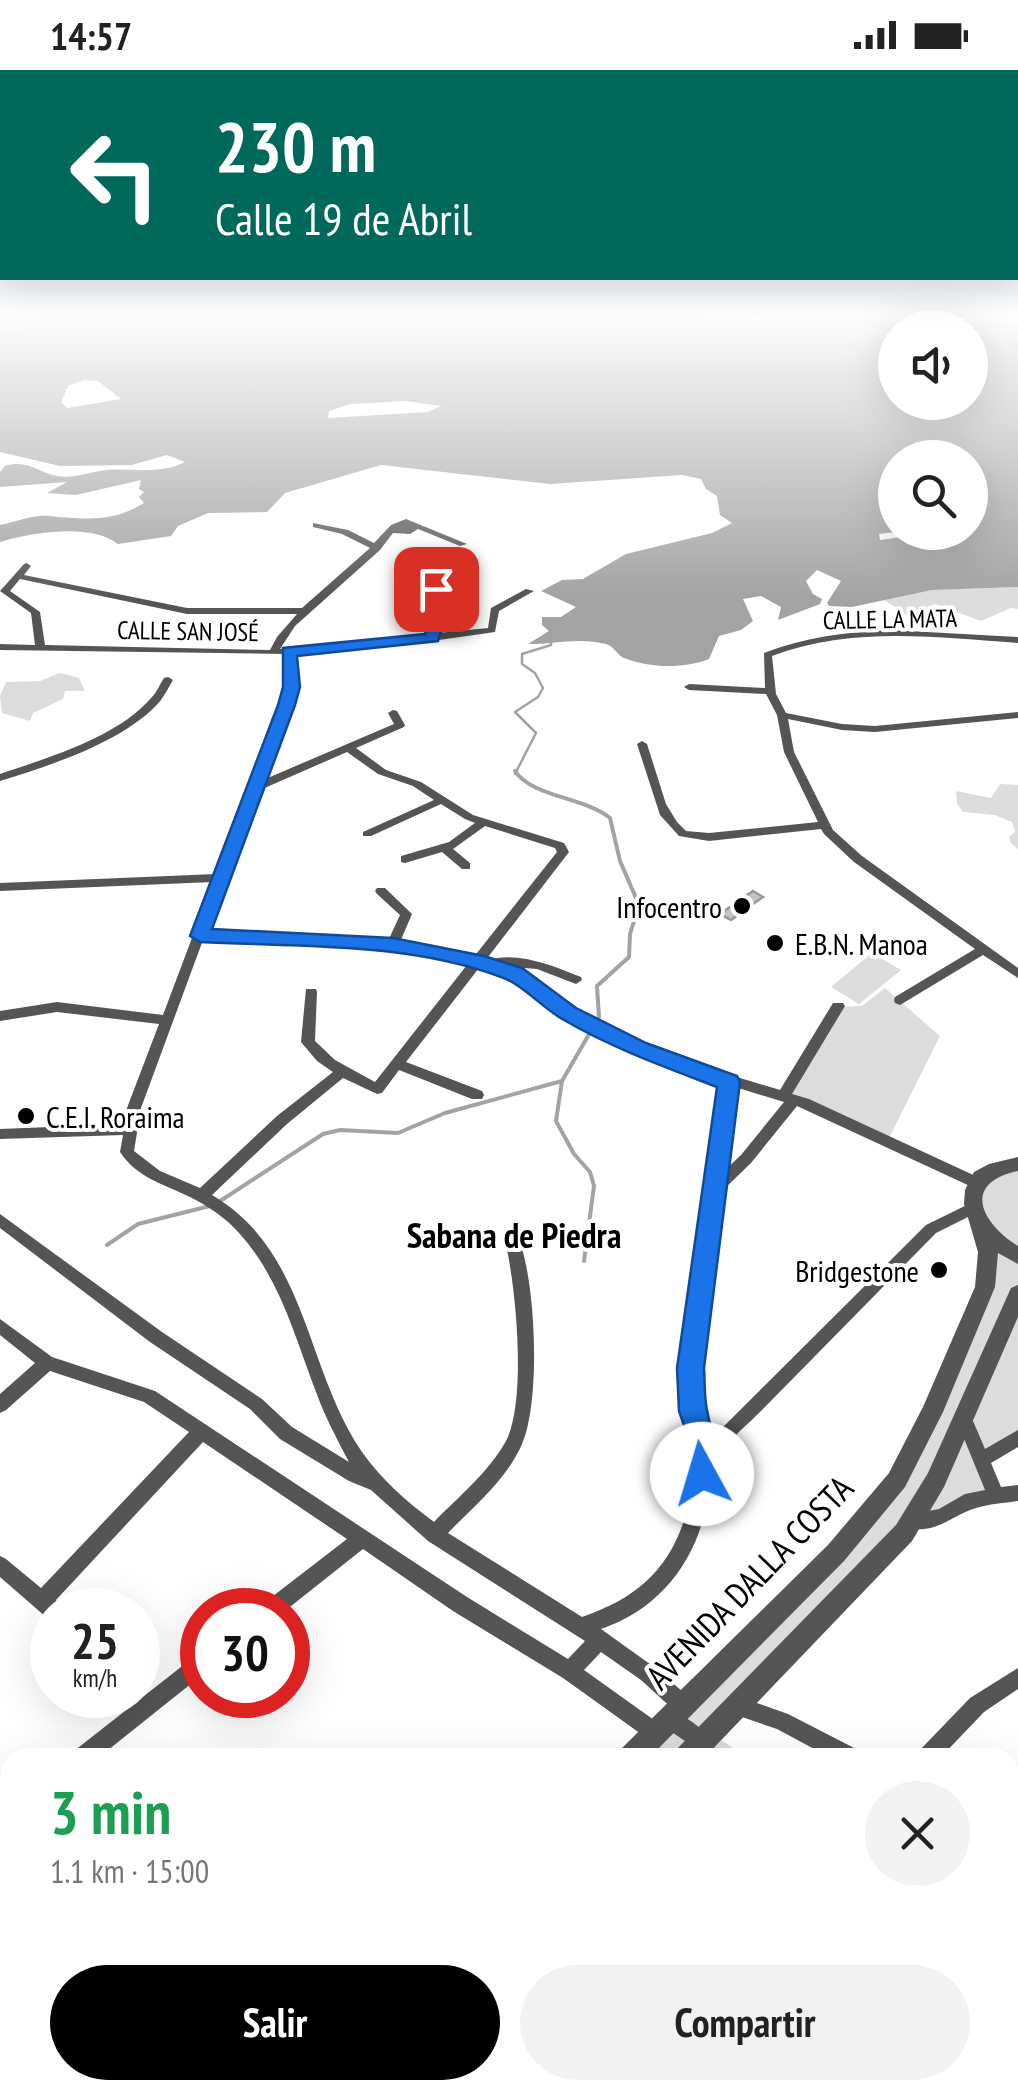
<!DOCTYPE html>
<html lang="es">
<head>
<meta charset="utf-8">
<style>
  body { margin:0; font-family:"PT Sans Narrow",sans-serif; background:#f2f2f2; color:#222; height:100vh; display:flex; flex-direction:column; font-size:38px; white-space:nowrap }
  * { box-sizing:border-box; margin:0 }
  p { font-size:32px; color:#767676 }
  .icon { flex:none; width:55px; height:55px; fill:none; stroke:currentColor; stroke-width:2; stroke-linecap:round; stroke-linejoin:round }
  .map { position:relative; flex:1; overflow:hidden }
  .details { position:absolute; left:0px; top:1678px; width:1020px; height:352px; display:flex; flex-direction:column; background:#fff; border-radius:30px 30px 0 0; box-shadow:0 10px 40px #0002 }
  .details>* { flex:none }
  .banner { position:absolute; left:0px; top:0px; width:1020px; height:210px; box-shadow:0 10px 40px #0002; background:#00695c; color:#fff; overflow:hidden }
  .tools { position:absolute; left:878px; top:240px; display:grid; gap:20px }
  .tools a { display:grid; place-items:center; width:110px; height:110px; border-radius:50%; background:#fff; box-shadow:0 10px 40px #0002; font-size:50px }
  .speed { position:absolute; left:30px; top:1518px; display:flex; gap:20px; font-size:50px; font-weight:700; text-align:center }
  .speed>* { display:grid; place-content:center; width:130px; height:130px; border-radius:50%; background:#fff; box-shadow:0 10px 40px #0002; line-height:1 }
  .speed small { font-size:25px; font-weight:400 }
  .speed .limit { border:15px solid #d22; background:#fff; color:#111 }
  .pin { position:absolute; display:grid; place-items:center; width:85px; height:85px; color:#fff; margin:-42px; border-radius:20px; box-shadow:0 5px 15px #0006 }
  .me { position:absolute; width:110px; margin:-55px; rotate:354deg; stroke-linejoin:round; filter:drop-shadow(0 0 8px #0008) }
  .turn { display:flex; align-items:center; gap:35px; height:210px; padding:0 50px; font-size:45px }
  .turn .icon { width:130px; height:130px; stroke-width:2.5 }
  .turn b { display:block; font-size:70px; line-height:85px }
  .round { display:grid; place-items:center; flex:none; width:105px; height:105px; border-radius:52px; background:#f2f2f2 }
  .head { display:flex; align-items:center; justify-content:space-between; height:170px; padding:0 50px }
  h1 { font-size:60px; font-weight:800; line-height:75px; color:#1e9e55 }
  .primary-button { display:flex; gap:20px; margin-top:auto; padding:20px 50px }
  .primary-button a { flex:1; height:115px; border-radius:60px; background:#000; color:#fff; font-size:40px; font-weight:800; line-height:115px; text-align:center }
  .primary-button a+a { background:#f2f2f2; color:#222 }
  .status { display:flex; justify-content:space-between; align-items:center; height:70px; padding:0 50px; background:#fff; direction:ltr }
  .status svg { height:28px; fill:currentColor }
  .map>svg:first-child { display:block }
</style>
</head>
<body>
<div class="status"><b>14:57</b><svg viewBox="0 0 49 12"><path d="M0 12V9h3v3zM5 12V6h3v6zM10 12V3h3v9zM15 12V0h3v12zM26 1h20v11H26zM47 4h2v5h-2z"/></svg></div>
<div class="map">
<svg width="1018" height="2029" viewBox="0 0 1018 2029">
  <rect width="100%" height="100%" fill="#fff"/>
  <g fill="#dcdcdc">
    <polygon points="1018,517 1018,539 1011,538 981,551 935,534 910,547 884,530 932,520"/>
    <polygon points="60,603 79,608 85,621 65,621 63,629 33,643 30,651 2,643 0,626 6,612 40,611"/>
    <polygon points="1000,714 1018,715 1018,779 1011,773 1009,767 1015,762 1012,752 995,745 963,742 957,734 956,721 991,728"/>
    <polygon points="872,883 901,900 859,934 831,917"/>
    <polygon points="885,918 940,966 888,1070 785,1026 839,937 862,936"/>
    <polygon points="1018,1094 1018,1368 983,1389 996,1426 922,1452 711,1663 746,1687 630,1688 864,1452 985,1216 974,1121"/>
  </g>
  <path fill="#a3a3a3" fill-rule="evenodd" d="M0 243H685L752 250 859 247 897 251 1018 252V517L932 520 852 537 829 536 827 533 841 511 817 500 806 511 813 524 822 529 820 534 778 550 781 537 761 526 743 529 753 551 741 560 719 566 709 589C684 599 649 598 624 588 617 585 615 577 606 574 579 567 555 574 528 574L549 561 542 555V547H561L576 537 541 521 562 510 583 509 626 484 712 463 732 453 720 445 717 426 706 419 701 409 682 405 550 414 381 395 285 423 267 442 208 443 178 456 171 466 118 474C91 453 32 462 0 472V455C15 452 34 444 49 446 85 449 112 453 144 433L139 427 144 422 139 419 141 410 76 425 47 423 67 412 0 417V402L5 396C28 389 36 402 57 406 73 409 90 402 106 400 132 398 160 405 185 392L167 385 132 395 60 396 0 382ZM895 258H970V332H895ZM84 310 98 311 121 329 67 338 61 332 68 316ZM405 331 441 336 428 342 328 348 329 341 351 334ZM895 388H970V462L931 463 880 470 879 464 895 462Z"/>
  <g fill="none" stroke-linecap="round" stroke-linejoin="round">
    <polyline stroke="#a3a3a3" stroke-width="2.5" points="515,704 536,663 515,642 538,627 543,618 535,603 522,594 522,584 551,575 551,568"/>
    <g stroke="#a3a3a3" stroke-width="4">
      <path d="M515 701C532 727 584 727 610 748L620 791 639 835 630 864 629 887 597 916 599 947 562 1011 556 1051 574 1084 590 1102 594 1116 584 1191"/>
      <polyline points="107,1175 138,1154 214,1135 323,1064 340,1060 398,1063 445,1043 562,1011"/>
    </g>
  </g>
  <polygon fill="#c4c4c4" stroke="#999" stroke-width="2.5" points="753,821 763,827 731,850 720,844"/>
  <g fill="none" stroke-linecap="round" stroke-linejoin="round">
    <g fill="#555" fill-rule="evenodd">
      <path d="M406 449 467 474 460 476 418 459 410 464 393 463 380 480 295 556 280 579 429 564C436 538 438 526 419 506L423 503C446 518 445 539 438 563L488 558 491 538 526 519 534 521 499 541 495 562 432 571 428 569 294 583 296 617 263 710 394 654 388 643 393 640 397 641 405 655 404 657 356 678 386 700 421 712 473 745 564 773 569 782 485 891C514 880 552 895 581 907L582 910 576 914 537 899 511 897 574 941 664 985 780 1020 833 933H843L845 936 792 1024 809 1029 982 1109 984 1113 982 1117H972L797 1036 751 1093 721 1122 698 1298 701 1327 711 1369 926 1155 973 1132 978 1134 980 1138 978 1142 936 1163C877 1223 818 1283 759 1343 749 1353 716 1382 712 1393 707 1406 708 1430 704 1446 690 1500 654 1541 601 1559L654 1597 690 1628 693 1635 690 1642 683 1645 676 1642 641 1610 601 1582 584 1600 661 1655 659 1649 662 1642 669 1639C683 1645 705 1658 711 1672L708 1679 701 1682 663 1656 665 1662 662 1669 655 1672 648 1669 563 1608 453 1541 363 1479 286 1540H262L264 1533 347 1469 203 1372 56 1530 62 1540H52V1549L46 1547 0 1507V1486L6 1489 41 1518 189 1362 144 1332 50 1301 6 1340 0 1343V1324L35 1293 0 1265V1249L52 1287 155 1321 467 1527 568 1589 585 1571 428 1471 371 1420 349 1411 280 1369 250 1339 150 1272 0 1158V1144L162 1262 262 1329 292 1357 349 1392C337 1369 325 1347 316 1322 295 1267 280 1208 239 1163 226 1148 208 1136 190 1127 164 1114 137 1108 120 1082L123 1065 0 1069V1059L124 1054 127 1038 159 954 57 942 0 951V941L57 932 163 945 213 812 0 821V813L216 804 281 635 286 617 284 584 0 580V574L35 575 31 543 0 521 24 494 27 493 31 496 24 505 187 538H302L370 478 342 464 313 457V453L348 460 374 473 391 455ZM20 509 187 544H297L277 567 270 580 45 575 40 542 10 521ZM347 682 378 704 413 716 434 730 363 762V766H371L441 734 465 749 475 753 449 772 401 786V792L405 793 442 782 462 799H470V793L453 779 485 756 555 778 557 782 473 888 400 872 412 844 385 818H377L375 821 377 824 400 845 388 871 206 862 260 720ZM203 870 398 880 467 895 375 1012 335 990 315 971 317 922 316 919H306L301 972 317 991 333 1002 277 1046 200 1118 160 1101 134 1081 141 1038ZM479 898 500 902 564 947 654 991 722 1013 707 1117 705 1122 706 1125 682 1298C682 1324 692 1348 695 1374 696 1392 693 1411 690 1428 676 1493 643 1526 582 1547L448 1463C474 1436 507 1409 522 1374 541 1331 536 1210 518 1167L513 1165 508 1167 505 1171C516 1215 527 1331 506 1371 489 1402 458 1427 434 1452 407 1432 381 1409 362 1382 305 1299 308 1181 212 1125L287 1054 343 1008 377 1024 382 1023 399 1000 472 1029H482L484 1025 482 1021 406 992ZM735 1017 784 1032 741 1085 724 1101Z"/>
      <path d="M890 560 1018 567V573C936 567 850 556 772 586L776 624 786 643 842 654 875 656 1018 642V648L875 662 842 660 788 649 794 682 833 760 862 786 1018 898V908L983 885 900 935 895 933 894 930 895 927 975 879 854 792 824 764 821 759 709 771 679 766 660 745 637 674 642 671 647 674 666 734 677 752 686 761 709 763 818 752 784 682 777 645 766 624 689 620 684 617 689 614 765 618 764 583C805 567 846 562 890 560Z"/>
      <path d="M168 607 173 610C169 617 165 624 161 630 127 671 49 696 0 711V704C49 687 117 668 152 627 157 622 160 614 164 608Z"/>
      <path d="M964 1341 970 1344 985 1379 1018 1360V1377L991 1393 1001 1417 1018 1415V1431C1004 1433 989 1434 976 1438 951 1445 936 1466 906 1457L903 1451 906 1445 939 1439 965 1424 985 1420 956 1349 958 1344Z"/>
      <polygon points="202,1583 202,1605 98,1688 71,1688 74,1681 195,1586"/>
      <polygon points="1018,1598 1018,1619 984,1642 940,1688 916,1688 919,1681 970,1628"/>
      <polygon points="737,1626 788,1644 860,1681 863,1688 831,1688 777,1659 730,1643 727,1636 730,1629"/>
      <polygon points="10,1733 10,1755 0,1760 0,1738"/>
      <polygon points="1010,1769 1018,1772 1018,1796 1010,1792"/>
      <polygon points="707,2020 731,2020 728,2029 704,2029"/>
      <polygon points="962,2020 993,2020 998,2029 967,2029"/>
    </g>
    <g fill="#555" fill-rule="evenodd">
      <path d="M1018 1087V1101C961 1113 981 1153 1018 1176V1194L998 1183 995 1217 943 1342 905 1417 844 1491 649 1688H617L621 1679 828 1475 889 1403 923 1337 975 1217 978 1182 964 1134 965 1120 974 1102 989 1094Z"/>
      <polygon points="1018,1215 1018,1247 944,1417 912,1471 704,1688 673,1688 677,1679 896,1455 928,1403 1011,1218"/>
      <polygon points="276,2020 311,2020 307,2029 272,2029"/>
      <polygon points="343,2020 378,2020 374,2029 339,2029"/>
    </g>
  </g>
  <linearGradient id="sky" x2="0" y2="1"><stop stop-color="#8cadcc"/><stop offset="0.46" stop-color="#fff"/><stop offset="1" stop-color="#fff" stop-opacity="0"/></linearGradient>
  <rect width="1018" height="528" fill="url(#sky)"/>
  <path fill="#1a73e8" stroke="#114b97" stroke-width="2.5" d="M436 514 444 519 448 541 438 571 297 586 300 617 295 635 212 859 393 868 484 886 522 898 576 938 646 973 737 1006 740 1012 704 1298C705 1311 704 1326 707 1340 711 1365 724 1387 713 1413L702 1417 692 1413 688 1404 689 1370 679 1341 677 1298 717 1017C665 997 612 978 564 950 542 938 524 915 501 907 407 872 299 877 200 872L190 866 278 635 283 617V578L425 564 433 541 429 519Z"/>
  <g fill="#000" stroke="#fff" stroke-width="4">
    <circle cx="742" cy="836" r="10"/>
    <circle cx="775" cy="873" r="10"/>
    <circle cx="26" cy="1046" r="10"/>
    <circle cx="939" cy="1200" r="10"/>
  </g>
  <g text-anchor="middle" dominant-baseline="central" stroke-width="8" stroke-linejoin="round" paint-order="stroke">
    <g font-size="25" fill="#000" stroke="#fff">
      <text transform="translate(890 549) rotate(-1)">CALLE LA MATA</text>
      <text transform="translate(188 561) rotate(1)">CALLE SAN JOSÉ</text>
    </g>
    <g font-size="30" fill="#000" stroke="#fff" text-anchor="end">
      <text x="722" y="836">Infocentro</text>
      <text x="795" y="873" text-anchor="start">E.B.N. Manoa</text>
      <text x="46" y="1046" text-anchor="start">C.E.I. Roraima</text>
      <text x="919" y="1200">Bridgestone</text>
    </g>
    <g font-size="35" font-weight="bold" fill="#000" stroke="#fff">
      <text x="514" y="1165">Sabana de Piedra</text>
    </g>
    <g font-size="35" fill="#000" stroke="#fff">
      <text transform="translate(749 1512) rotate(-46)">AVENIDA DALLA COSTA</text>
    </g>
  </g>
</svg>
<div class="tools">
<a><svg class="icon" aria-label="sound" viewBox="0 0 24 24"><path d="M4 9h4l5-4v14l-5-4H4zM17 9q2 3 0 6"/></svg></a>
<a><svg class="icon" aria-label="search" viewBox="0 0 24 24"><circle cx="10" cy="10" r="6"/><path d="M15 15l6 6"/></svg></a>
</div>
<div class="speed"><div>25<small>km/h</small></div><div class="limit">30</div></div>
<div class="pin" style="left:436px;top:519px;background:#d93025"><svg class="icon" aria-label="arrive" viewBox="0 0 24 24"><path d="M6 21V4h12l-3 4 3 4H6"/></svg></div>
<svg class="me" style="left:702px;top:1404px" viewBox="-20 -20 40 40"><circle r="19" fill="#fff"/><path d="M0-13L10 11 0 6-10 11z" fill="#1a73e8"/></svg>
<div class="banner">
<div class="turn"><svg class="icon" aria-label="left" viewBox="0 0 24 24"><path d="M17 20v-9H6M10 6l-5 5 5 5"/></svg><div><b>230 m</b>Calle 19 de Abril</div></div>
</div>
<section class="details">
<div class="head"><div><h1>3 min</h1><p>1.1 km · 15:00</p></div><a class="round"><svg class="icon" aria-label="close" viewBox="0 0 24 24"><path d="M6 6l12 12M18 6L6 18"/></svg></a></div>
<div class="primary-button"><a>Salir</a><a>Compartir</a></div>
</section>
</div>
</body>
</html>
